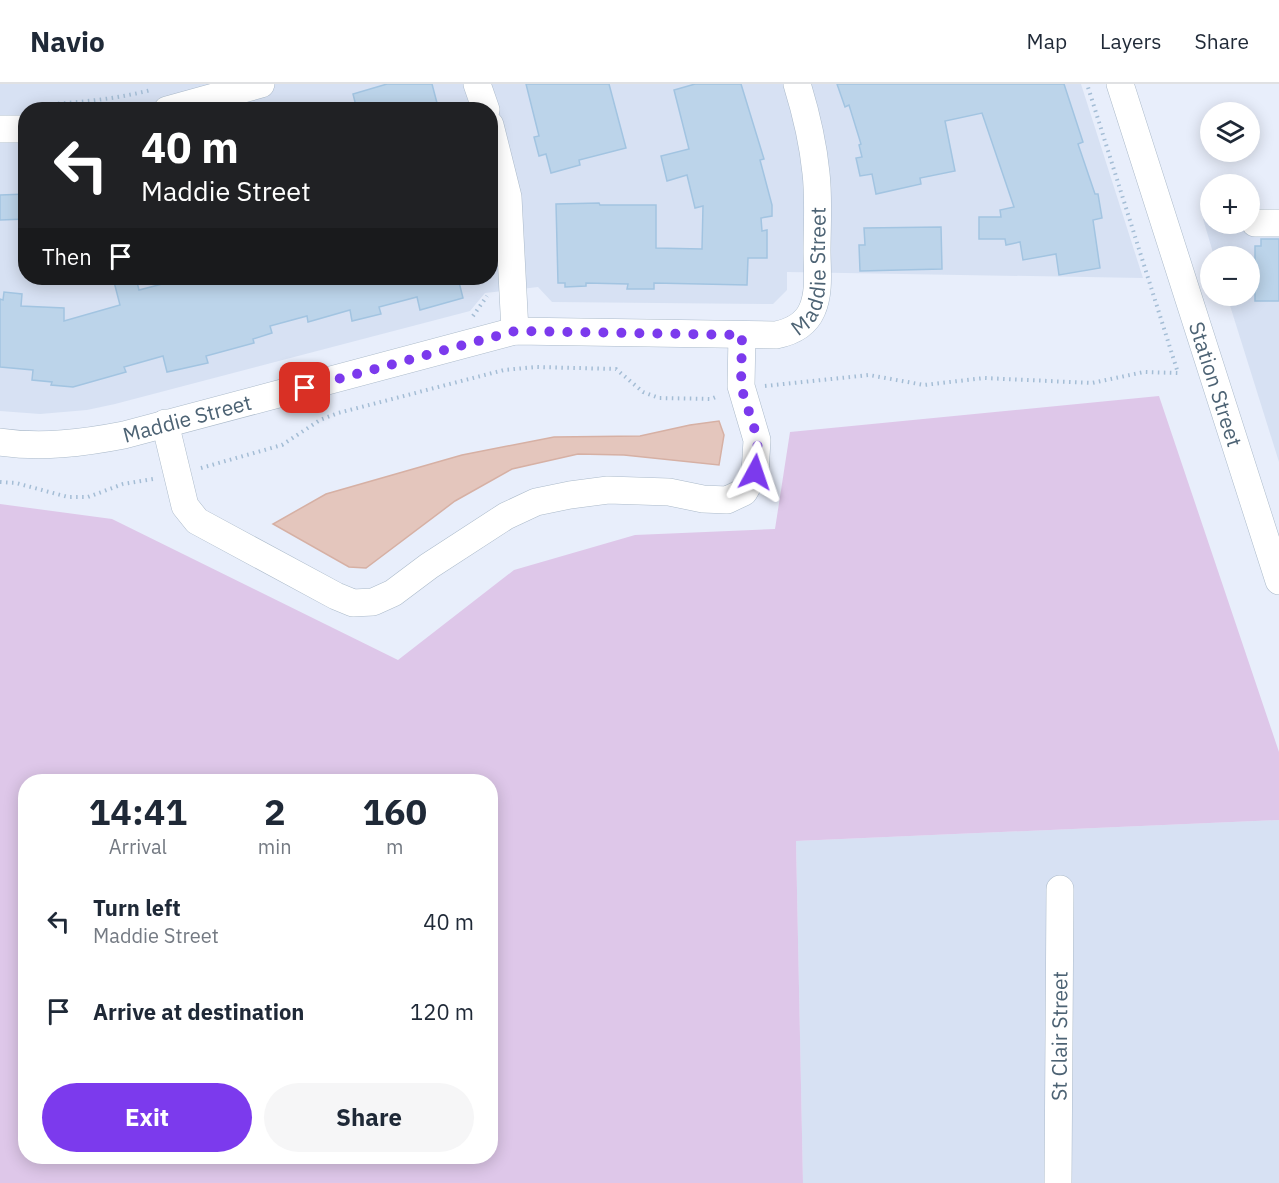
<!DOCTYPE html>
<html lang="en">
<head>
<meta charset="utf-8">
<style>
  body { margin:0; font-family:"IBM Plex Sans",sans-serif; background:#f6f6f7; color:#1f2937; height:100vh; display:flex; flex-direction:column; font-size:22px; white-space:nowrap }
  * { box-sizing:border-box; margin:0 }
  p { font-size:20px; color:#747a83 }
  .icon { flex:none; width:33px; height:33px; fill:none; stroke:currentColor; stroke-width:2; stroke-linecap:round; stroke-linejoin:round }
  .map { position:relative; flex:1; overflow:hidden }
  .details { position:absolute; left:18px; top:690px; width:480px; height:390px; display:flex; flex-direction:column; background:#fff; border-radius:24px; box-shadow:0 3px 15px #0003 }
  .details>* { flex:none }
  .top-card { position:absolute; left:18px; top:18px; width:480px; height:183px; border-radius:24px; box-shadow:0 3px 15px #0003; background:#202124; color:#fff; overflow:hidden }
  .buttons { position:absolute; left:1200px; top:18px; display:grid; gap:12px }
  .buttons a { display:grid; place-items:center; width:60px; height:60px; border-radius:50%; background:#fff; box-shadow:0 3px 15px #0003; font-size:30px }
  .pin { position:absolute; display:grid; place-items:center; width:51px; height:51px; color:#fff; margin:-26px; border-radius:12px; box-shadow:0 3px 9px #0006 }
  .me { position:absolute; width:66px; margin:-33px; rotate:5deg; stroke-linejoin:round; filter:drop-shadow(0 0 4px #0008) }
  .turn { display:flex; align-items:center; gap:21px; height:126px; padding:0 24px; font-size:27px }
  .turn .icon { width:78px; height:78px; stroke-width:2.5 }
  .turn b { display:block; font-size:42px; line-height:51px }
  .then { display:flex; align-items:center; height:57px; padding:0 24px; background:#0003; gap:12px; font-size:22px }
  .eta { display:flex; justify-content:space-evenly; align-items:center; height:102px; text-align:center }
  .eta b { font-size:36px; font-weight:700; line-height:42px }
  .action { display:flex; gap:12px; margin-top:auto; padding:12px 24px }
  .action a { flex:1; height:69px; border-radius:36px; background:#7c3aed; color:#fff; font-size:24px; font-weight:700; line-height:69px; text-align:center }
  .action a+a { background:#f6f6f7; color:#1f2937 }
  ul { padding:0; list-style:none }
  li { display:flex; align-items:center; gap:18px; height:90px; padding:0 24px }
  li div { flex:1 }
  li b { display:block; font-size:22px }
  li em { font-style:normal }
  header { display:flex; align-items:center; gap:36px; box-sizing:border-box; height:84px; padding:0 30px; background:#fff; border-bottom:2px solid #e0e1e3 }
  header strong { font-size:28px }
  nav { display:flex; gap:33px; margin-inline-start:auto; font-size:21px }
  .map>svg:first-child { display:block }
</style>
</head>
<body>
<header>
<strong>Navio</strong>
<nav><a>Map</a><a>Layers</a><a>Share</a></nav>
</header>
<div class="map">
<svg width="1279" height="1099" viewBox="0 0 1279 1099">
  <rect width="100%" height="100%" fill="#e8eefb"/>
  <g fill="#d7e1f3" fill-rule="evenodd">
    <path d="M0 0H1081L1143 194 787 188V206L773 220 552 218 538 203 485 209 470 227 115 320 87 326 40 330 0 327ZM26 26H490V194H26Z"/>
    <polygon points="1279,134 1279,378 1227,212 1250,212 1250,172 1214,172 1203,135 1210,135 1210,140 1250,140"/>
    <polygon points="1279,736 1279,1099 803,1099 796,757"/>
  </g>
  <path fill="#dec7e9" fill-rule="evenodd" d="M1159 312 1279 668V736L796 757 803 1099H0V420L112 435 398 576 514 486 635 451 775 445 790 348ZM26 698H490V1072H26Z"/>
  <polygon fill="#e4c6bd" stroke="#d6b0a4" stroke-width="1.5" points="719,337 724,351 719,381 624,371 578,370 512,385 455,417 366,484 349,483 273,440 326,410 462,371 554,353 640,352 690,341"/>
  <g fill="#bcd4ea" stroke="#a2c4e1" stroke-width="1.5">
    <polygon points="387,0 432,0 437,19 433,20 435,26 357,26 353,10"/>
    <polygon points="526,0 609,0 626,64 579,76 580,81 551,89 546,70 539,72 534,53 539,52"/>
    <polygon points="695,0 741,0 764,75 760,76 772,121 772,132 761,134 762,147 767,146 767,174 748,174 747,201 654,199 654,205 627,205 628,200 586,199 586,202 565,203 565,199 558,199 556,120 599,119 600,121 656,121 656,164 702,165 703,122 695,124 687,91 667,97 661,72 689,65 674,6"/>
    <polygon points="837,0 1064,0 1083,58 1078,60 1095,110 1098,110 1102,134 1093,136 1100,184 1059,191 1056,170 1023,176 1020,158 1006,161 1005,155 979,155 979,133 1001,133 1000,126 1014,123 982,29 945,37 955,87 920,94 921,100 876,110 872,90 860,92 856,74 862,73 859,61 861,60 849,21 845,23"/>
    <polygon points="26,110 26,135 0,136 0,111"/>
    <polygon points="941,143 942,185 860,187 859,161 865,161 864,144"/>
    <polygon points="1261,155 1279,155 1279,217 1255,217 1255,162 1261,162"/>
    <polygon points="113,194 136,194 139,206 185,194 458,194 463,214 420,226 417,213 379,223 381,230 352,237 350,226 308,238 307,232 270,242 272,249 253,255 254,259 206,272 208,279 167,288 163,272 124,283 126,288 73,303 51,301 52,298 32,296 33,286 0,283 0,215 3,216 4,208 22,210 21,222 64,224 64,237 120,221"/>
  </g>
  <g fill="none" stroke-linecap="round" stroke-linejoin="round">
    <g stroke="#abbaca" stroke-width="28">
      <g id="minor">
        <polyline points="477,0 486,26"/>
        <path id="s1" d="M1120 0 1279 497"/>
        <polyline points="167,26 261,0"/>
        <polyline points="490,41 508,113 515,247"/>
        <polyline points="0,45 26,45"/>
        <polyline points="1255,139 1279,139"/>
        <polyline points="165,339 185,422 197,437 336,512 353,519 373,518 393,509 429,482 506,432 536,418 570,411 608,406 669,408 703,415 727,416 744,408 755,389 757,356 741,302 742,251"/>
        <path id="s2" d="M0 358C42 364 83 359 124 351L515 247 776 251C791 248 805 242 812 226 820 208 817 186 817 167 817 142 819 115 816 89 813 59 806 29 797 0"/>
        <path id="s3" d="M1058 1099 1060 805"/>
      </g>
    </g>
    <g stroke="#a4bdd5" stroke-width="4" stroke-dasharray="1.5 4.5" stroke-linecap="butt">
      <path d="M34 21C73 19 112 16 151 6"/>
      <polyline points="473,232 487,212"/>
      <polyline points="765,302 869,291 924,301 984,294 1092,299 1144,288 1178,289 1087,0"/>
      <polyline points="201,384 282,361 320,336 338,329 504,286 536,283 616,285 643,308 659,314 711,315 718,312"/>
      <polyline points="0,398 16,399 68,413 88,413 123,400 153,395"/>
    </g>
    <use href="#minor" stroke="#fff" stroke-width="27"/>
  </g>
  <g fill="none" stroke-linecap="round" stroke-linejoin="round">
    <polyline stroke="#7c3aed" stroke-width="10" stroke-dasharray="0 18" points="305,304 515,247 742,251 741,303 758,356 755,388"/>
  </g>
  <g text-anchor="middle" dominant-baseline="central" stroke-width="4.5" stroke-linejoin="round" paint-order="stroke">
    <g font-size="21" fill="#4d6374" stroke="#eef3fe">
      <text stroke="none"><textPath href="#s2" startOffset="874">Maddie Street</textPath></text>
      <text stroke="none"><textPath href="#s1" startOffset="315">Station Street</textPath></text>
      <text stroke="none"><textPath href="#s2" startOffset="190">Maddie Street</textPath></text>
      <text stroke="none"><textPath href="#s3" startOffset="147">St Clair Street</textPath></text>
    </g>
  </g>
</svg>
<div class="buttons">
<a><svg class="icon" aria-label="layers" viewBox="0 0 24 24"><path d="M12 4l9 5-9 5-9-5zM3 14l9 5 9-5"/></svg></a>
<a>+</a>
<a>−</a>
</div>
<div class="pin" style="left:305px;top:304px;background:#d93025"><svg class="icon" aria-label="arrive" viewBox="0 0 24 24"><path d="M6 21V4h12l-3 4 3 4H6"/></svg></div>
<svg class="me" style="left:755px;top:388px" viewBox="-20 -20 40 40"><path d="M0-17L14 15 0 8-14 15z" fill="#7c3aed" stroke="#fff" stroke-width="4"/></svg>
<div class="top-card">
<div class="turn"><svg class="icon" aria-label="left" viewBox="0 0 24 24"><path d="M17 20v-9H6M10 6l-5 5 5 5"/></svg><div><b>40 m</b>Maddie Street</div></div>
<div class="then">Then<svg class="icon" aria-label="arrive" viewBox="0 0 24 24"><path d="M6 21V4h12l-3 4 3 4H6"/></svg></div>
</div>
<section class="details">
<div class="eta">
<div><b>14:41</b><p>Arrival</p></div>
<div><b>2</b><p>min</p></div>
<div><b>160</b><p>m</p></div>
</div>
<ul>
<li><svg class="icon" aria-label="left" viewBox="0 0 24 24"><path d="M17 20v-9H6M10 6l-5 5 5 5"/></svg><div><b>Turn left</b><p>Maddie Street</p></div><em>40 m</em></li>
<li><svg class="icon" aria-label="arrive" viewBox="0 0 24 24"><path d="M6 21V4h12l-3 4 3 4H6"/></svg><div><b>Arrive at destination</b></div><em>120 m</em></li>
</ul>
<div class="action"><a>Exit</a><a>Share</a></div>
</section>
</div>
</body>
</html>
